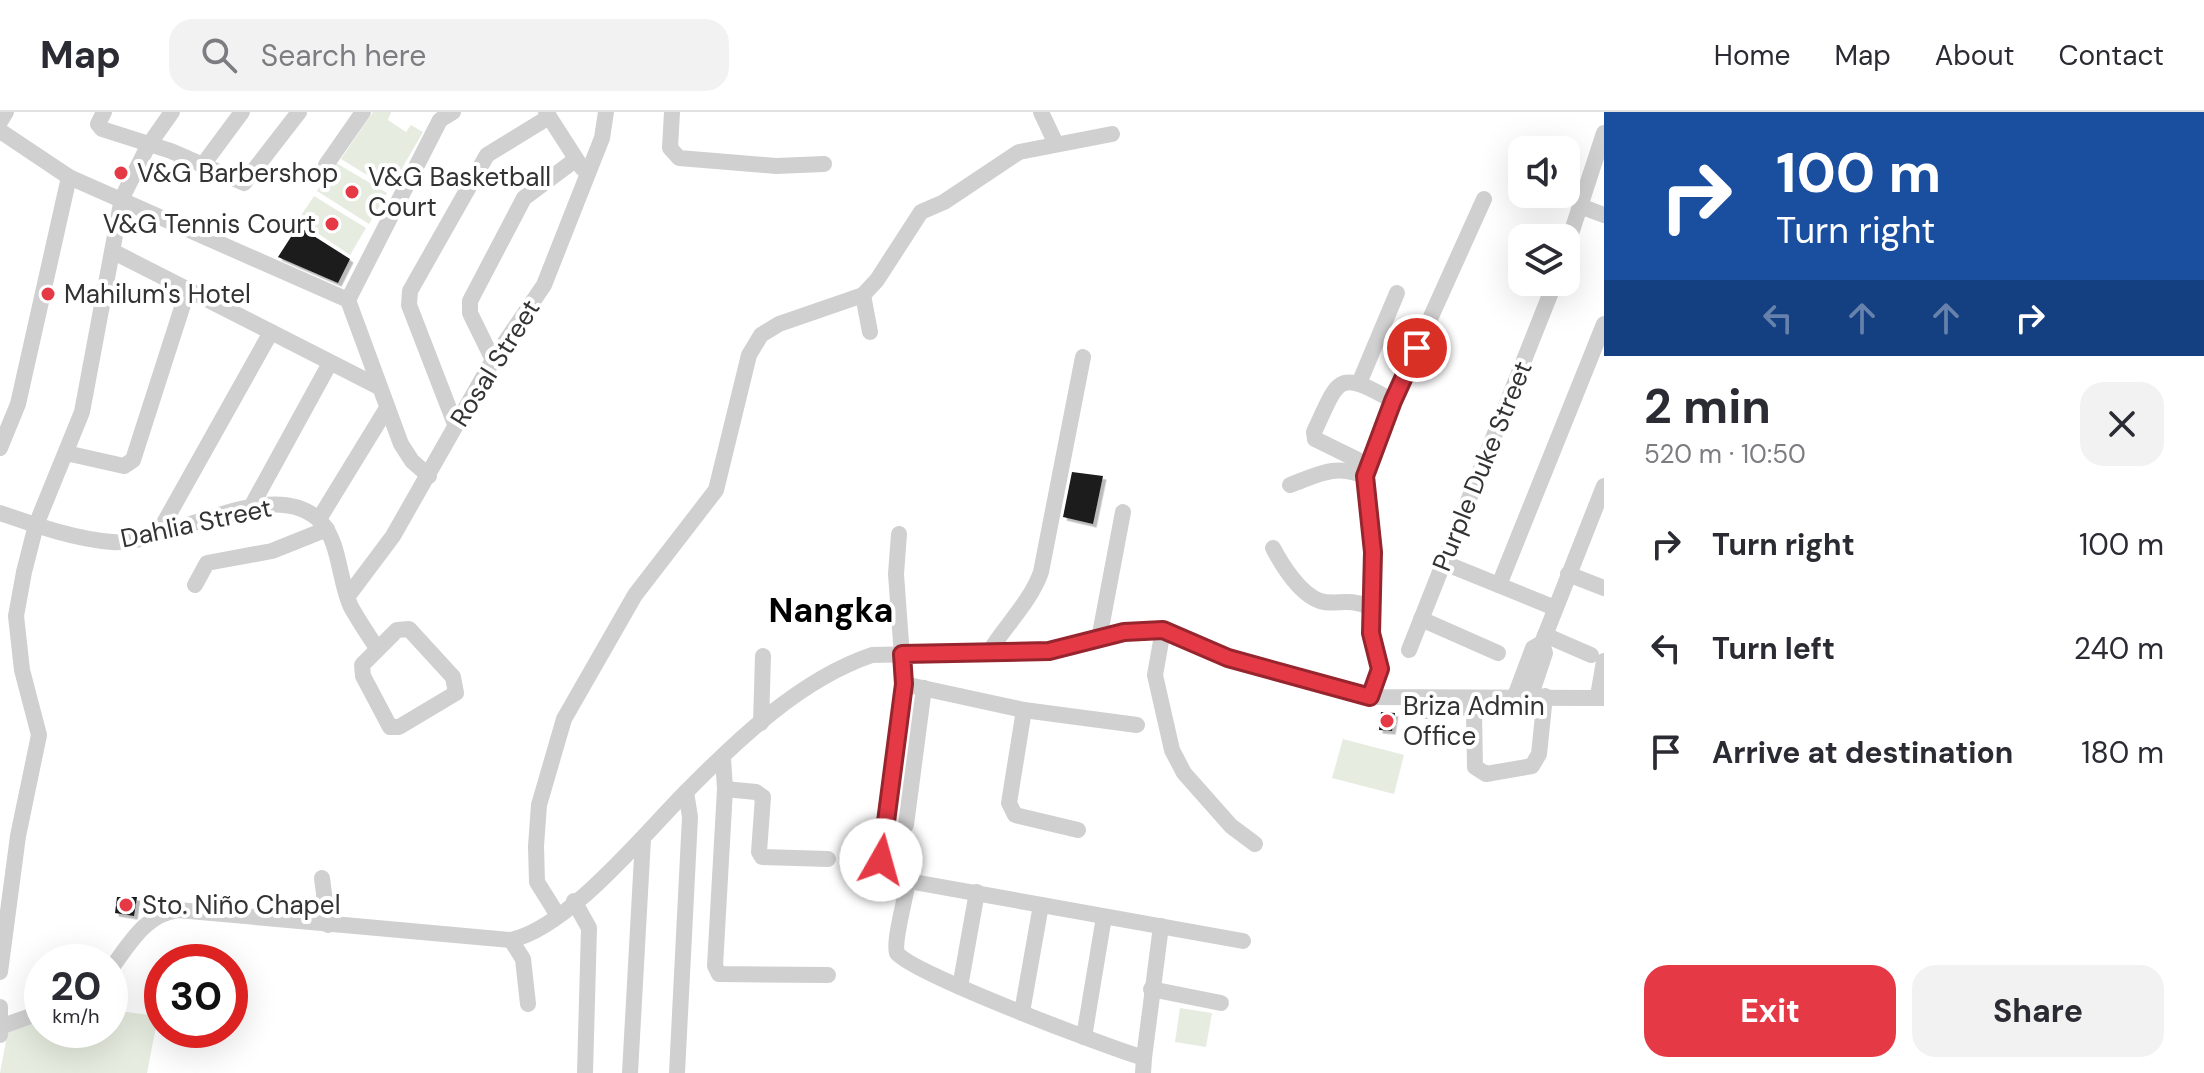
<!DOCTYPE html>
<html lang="en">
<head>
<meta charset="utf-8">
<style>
  body { margin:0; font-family:"DM Sans",sans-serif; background:#f2f2f3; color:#2b2b33; height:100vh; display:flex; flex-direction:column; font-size:30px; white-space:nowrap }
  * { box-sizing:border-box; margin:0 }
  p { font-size:26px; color:#7c7c81 }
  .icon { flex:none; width:44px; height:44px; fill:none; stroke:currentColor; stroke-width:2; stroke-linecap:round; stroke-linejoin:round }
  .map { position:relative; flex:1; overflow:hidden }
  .drawer { display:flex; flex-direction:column; background:#fff; width:600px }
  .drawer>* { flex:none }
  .banner { background:#1a4fa0; color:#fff; overflow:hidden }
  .buttons { position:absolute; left:1508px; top:24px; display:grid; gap:16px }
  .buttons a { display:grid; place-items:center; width:72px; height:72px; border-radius:16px; background:#fff; box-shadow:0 8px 32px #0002; font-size:40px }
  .speed { position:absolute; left:24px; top:832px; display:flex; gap:16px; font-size:40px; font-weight:700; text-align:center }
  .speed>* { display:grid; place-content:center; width:104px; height:104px; border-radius:50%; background:#fff; box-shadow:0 8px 32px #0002; line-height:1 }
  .speed small { font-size:20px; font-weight:400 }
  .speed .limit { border:12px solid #d22; background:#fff; color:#111 }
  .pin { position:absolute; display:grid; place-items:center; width:68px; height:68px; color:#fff; margin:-34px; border:4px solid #fff; border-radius:50%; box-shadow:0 2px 8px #0007 }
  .me { position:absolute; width:88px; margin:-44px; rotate:7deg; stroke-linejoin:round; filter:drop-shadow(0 0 6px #0008) }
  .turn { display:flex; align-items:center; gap:28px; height:168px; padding:0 40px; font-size:36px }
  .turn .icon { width:104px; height:104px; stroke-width:2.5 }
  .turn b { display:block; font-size:56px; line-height:68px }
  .lanes { display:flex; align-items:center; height:76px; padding:0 40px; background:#0003; justify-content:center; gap:40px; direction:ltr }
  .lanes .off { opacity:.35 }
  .round { display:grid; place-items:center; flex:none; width:84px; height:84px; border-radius:24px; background:#f2f2f3 }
  .headline { display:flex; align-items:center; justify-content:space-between; height:136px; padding:0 40px }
  h1 { font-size:48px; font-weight:700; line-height:60px }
  .button { display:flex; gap:16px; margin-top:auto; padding:16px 40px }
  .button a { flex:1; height:92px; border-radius:24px; background:#e63946; color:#fff; font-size:32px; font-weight:700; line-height:92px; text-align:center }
  .button a+a { background:#f2f2f3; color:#2b2b33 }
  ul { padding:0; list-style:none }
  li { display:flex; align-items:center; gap:24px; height:104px; padding:0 40px }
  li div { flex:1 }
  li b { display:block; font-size:30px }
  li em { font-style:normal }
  header { display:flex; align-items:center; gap:48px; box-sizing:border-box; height:112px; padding:0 40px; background:#fff; border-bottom:2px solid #e1e1e2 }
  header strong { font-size:38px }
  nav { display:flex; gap:44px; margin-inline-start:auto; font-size:28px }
  .search { width:560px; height:72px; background:#f2f2f3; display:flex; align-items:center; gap:20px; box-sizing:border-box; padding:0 28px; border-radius:24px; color:#7c7c81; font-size:30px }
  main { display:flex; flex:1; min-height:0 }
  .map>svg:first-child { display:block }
</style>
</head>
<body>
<header>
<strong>Map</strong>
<div class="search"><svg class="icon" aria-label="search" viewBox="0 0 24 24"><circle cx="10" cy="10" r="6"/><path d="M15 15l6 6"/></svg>Search here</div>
<nav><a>Home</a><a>Map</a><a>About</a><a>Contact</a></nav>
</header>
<main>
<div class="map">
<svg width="1604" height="961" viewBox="0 0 1604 961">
  <defs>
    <filter id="shadow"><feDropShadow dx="3.5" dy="3.5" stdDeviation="0" flood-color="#0004"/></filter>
  </defs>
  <rect width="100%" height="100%" fill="#fff"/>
  <g fill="#e6ecdf">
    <polygon points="373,0 391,0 388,8 406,20 411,13 423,20 390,77 341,47"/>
    <polygon points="336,51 387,81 369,112 317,79"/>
    <polygon points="314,84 366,116 350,143 298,108"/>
    <polygon points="1343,627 1404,643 1394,682 1332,666"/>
    <polygon points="1180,896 1212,901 1206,935 1175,930"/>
    <polygon points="110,898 158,904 147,961 0,961 8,918 19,911 42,910 42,918 110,918"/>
  </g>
  <g fill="#1a1a1a" filter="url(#shadow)">
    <polygon points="298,114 350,147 338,171 278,145"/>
    <polygon points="1072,360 1103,364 1093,412 1063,405"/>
    <polygon points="1381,600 1395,601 1392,619 1379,618"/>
    <polygon points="117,785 137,785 134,804 115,801"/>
  </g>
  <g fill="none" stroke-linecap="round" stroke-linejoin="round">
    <g stroke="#d0d0d0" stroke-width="16">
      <polyline points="104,0 98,12 102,17 171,39 244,71 299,0"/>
      <polyline points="546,0 582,56"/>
      <polyline points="672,0 670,36 679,46 776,54 824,52"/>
      <polyline points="1041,0 1056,32"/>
      <polyline points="0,10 6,0"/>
      <polyline points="0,19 69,65 348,188"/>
      <polyline points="326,53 363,0"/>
      <polyline points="202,54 242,0"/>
      <polyline points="1580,94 1604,103"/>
      <polyline points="1566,137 1604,21"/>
      <polyline points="114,140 379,275"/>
      <polyline points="863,183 870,220"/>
      <polyline points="493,248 470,201 470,189 524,86 575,48"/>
      <polyline points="1360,269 1397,181"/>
      <path d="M1393 289C1336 256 1339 267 1314 320L1315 327 1368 353 1393 289 1484 87"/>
      <polyline points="455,312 409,193 410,179 487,43 549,5"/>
      <polyline points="0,336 18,292 69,65"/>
      <polyline points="66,341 124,354 133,348 187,180"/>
      <polyline points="1368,353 1365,378 1373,440 1371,521 1380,557 1370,585"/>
      <polyline points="429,364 412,349 401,332 348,188 440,8 453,0"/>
      <path d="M1290 373C1320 362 1333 352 1365 364"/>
      <polyline points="251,395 330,251"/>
      <path d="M0 401C35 413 74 427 112 430 168 434 273 360 321 410 340 430 339 470 351 495 359 509 368 523 377 536"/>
      <polyline points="319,407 387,296"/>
      <polyline points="159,420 271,220"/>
      <polyline points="899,422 896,462 904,572 881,748 908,769 1243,829"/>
      <path d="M1273 436C1282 453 1300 482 1320 489 1336 494 1347 485 1370 495"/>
      <polyline points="1442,450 1555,496"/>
      <polyline points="1568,462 1604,476"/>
      <polyline points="195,473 207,451 272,439 327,417"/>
      <polyline points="1499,473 1604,212"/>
      <polyline points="348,484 393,424 493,248 544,173 602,26 606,0"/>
      <polyline points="1421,507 1498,541"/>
      <polygon points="409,517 453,565 456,581 399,615 390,615 363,564 362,553 397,518"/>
      <polyline points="1163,518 1155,563 1172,638 1184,661 1231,714 1255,732"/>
      <polyline points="1545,523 1591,543"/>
      <polyline points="1099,527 1123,400"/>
      <polyline points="1409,538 1555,170"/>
      <path d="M989 540C1005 514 1031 489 1041 460L1083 245"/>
      <polyline points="904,572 1024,598 1137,613"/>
      <polyline points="1531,583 1545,541 1542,531 1604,374"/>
      <polyline points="1515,584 1533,536 1542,531"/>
      <polyline points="1598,584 1604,549"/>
      <polyline points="1024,598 1009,691 1015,703 1078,718"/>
      <polyline points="1426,599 1469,595 1474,600 1475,655 1486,662 1532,654 1539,642 1545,584"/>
      <polyline points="761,611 763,544"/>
      <polyline points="723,646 725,677 715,854 719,862 828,863"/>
      <polyline points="725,677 756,680 763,685 759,740 762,745 828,747"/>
      <polyline points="906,713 924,576"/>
      <polyline points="322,766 328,813"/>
      <path d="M908 769C906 784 893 830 897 841 904 858 1114 938 1144 946L1143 961"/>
      <polyline points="574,789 589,816 585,961"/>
      <polyline points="557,802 537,770 536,734 539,693 564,607 635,483 716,378 749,243 761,223 779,212 863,183 877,168 921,100 944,90 1019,40 1112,22"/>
      <polyline points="511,828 523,847 528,892"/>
      <path d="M110 858C129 833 145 802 178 798L511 828C569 815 644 722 686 680 738 627 801 567 872 543L1049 539 1124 520 1163 518 1228 546 1370 585 1604 586"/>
      <polyline points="0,860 18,724 39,623 22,558 16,504 24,460 36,413 82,300 122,86 148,34 172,0"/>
      <polyline points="960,875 977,780"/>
      <polyline points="1151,877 1221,891"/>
      <polyline points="0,895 0,923"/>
      <polyline points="1022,900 1041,793"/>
      <polyline points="0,915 42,900"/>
      <polyline points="1084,925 1104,805"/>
      <polyline points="1144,946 1161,814"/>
      <polyline points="630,961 643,727"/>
      <polyline points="677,961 690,705 686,680"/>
    </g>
  </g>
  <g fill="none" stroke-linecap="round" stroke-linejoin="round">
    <g stroke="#96252e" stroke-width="20">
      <polyline id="route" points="881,748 904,572 902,542 1049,539 1124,520 1163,518 1228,546 1370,585 1380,557 1371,521 1373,440 1365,364 1393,289 1417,236"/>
    </g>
    <use href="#route" stroke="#e63946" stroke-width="14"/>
  </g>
  <g fill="#e63946" stroke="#fff" stroke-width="3">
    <circle cx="121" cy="61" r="8"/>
    <circle cx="352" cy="80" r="8"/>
    <circle cx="332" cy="112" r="8"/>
    <circle cx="48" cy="182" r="8"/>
    <circle cx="1387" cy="609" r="8"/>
    <circle cx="126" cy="793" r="8"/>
  </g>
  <g text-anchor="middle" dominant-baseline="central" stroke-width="8" stroke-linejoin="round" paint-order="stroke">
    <g font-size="26" fill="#333" stroke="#fff" text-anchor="start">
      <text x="137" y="61">V&amp;G Barbershop</text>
      <text x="368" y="65">V&amp;G Basketball<tspan x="368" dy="30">Court</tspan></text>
      <text x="316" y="112" text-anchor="end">V&amp;G Tennis Court</text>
      <text x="64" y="182">Mahilum's Hotel</text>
      <text x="1403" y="594">Briza Admin<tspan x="1403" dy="30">Office</tspan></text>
      <text x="142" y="793">Sto. Niño Chapel</text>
    </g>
    <g font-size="26" fill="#333" stroke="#fff">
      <text transform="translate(495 251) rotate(-58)">Rosal Street</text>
      <text transform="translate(1482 354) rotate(-68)">Purple Duke Street</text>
      <text transform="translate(196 411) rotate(-12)">Dahlia Street</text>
    </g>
    <g font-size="34" font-weight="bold" fill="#000" stroke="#fff">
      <text x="831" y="498">Nangka</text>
    </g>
  </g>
</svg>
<div class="buttons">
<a><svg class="icon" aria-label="sound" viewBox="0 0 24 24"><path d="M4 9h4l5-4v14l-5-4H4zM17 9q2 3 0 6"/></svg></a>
<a><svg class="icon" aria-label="layers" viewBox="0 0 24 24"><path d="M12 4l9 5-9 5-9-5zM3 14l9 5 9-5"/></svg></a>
</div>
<div class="speed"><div>20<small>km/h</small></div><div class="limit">30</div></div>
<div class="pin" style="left:1417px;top:236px;background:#d93025"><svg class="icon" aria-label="arrive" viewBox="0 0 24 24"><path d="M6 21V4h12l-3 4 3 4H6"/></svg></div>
<svg class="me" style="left:881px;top:748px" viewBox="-20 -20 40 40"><circle r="19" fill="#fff"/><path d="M0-13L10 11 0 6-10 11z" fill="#e63946"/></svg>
</div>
<section class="drawer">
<div class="banner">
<div class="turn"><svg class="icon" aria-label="right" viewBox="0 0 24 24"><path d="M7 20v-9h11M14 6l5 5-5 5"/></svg><div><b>100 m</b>Turn right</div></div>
<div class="lanes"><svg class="icon off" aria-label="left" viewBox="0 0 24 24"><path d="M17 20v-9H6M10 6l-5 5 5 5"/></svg><svg class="icon off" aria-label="ahead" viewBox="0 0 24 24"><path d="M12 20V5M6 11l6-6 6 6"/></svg><svg class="icon off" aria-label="ahead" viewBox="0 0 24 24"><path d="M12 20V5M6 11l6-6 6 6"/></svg><svg class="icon" aria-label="right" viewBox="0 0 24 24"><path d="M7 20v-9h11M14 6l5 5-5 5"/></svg></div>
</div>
<div class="headline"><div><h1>2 min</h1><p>520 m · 10:50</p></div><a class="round"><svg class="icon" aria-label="close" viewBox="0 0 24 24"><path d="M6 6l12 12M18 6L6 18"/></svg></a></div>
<ul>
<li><svg class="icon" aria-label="right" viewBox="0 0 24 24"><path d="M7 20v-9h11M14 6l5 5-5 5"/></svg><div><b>Turn right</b></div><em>100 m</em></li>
<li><svg class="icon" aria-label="left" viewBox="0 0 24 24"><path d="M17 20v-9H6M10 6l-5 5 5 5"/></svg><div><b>Turn left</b></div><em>240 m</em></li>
<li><svg class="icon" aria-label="arrive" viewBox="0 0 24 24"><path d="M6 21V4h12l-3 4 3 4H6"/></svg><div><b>Arrive at destination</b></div><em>180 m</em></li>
</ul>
<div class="button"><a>Exit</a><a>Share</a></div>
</section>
</main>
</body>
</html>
